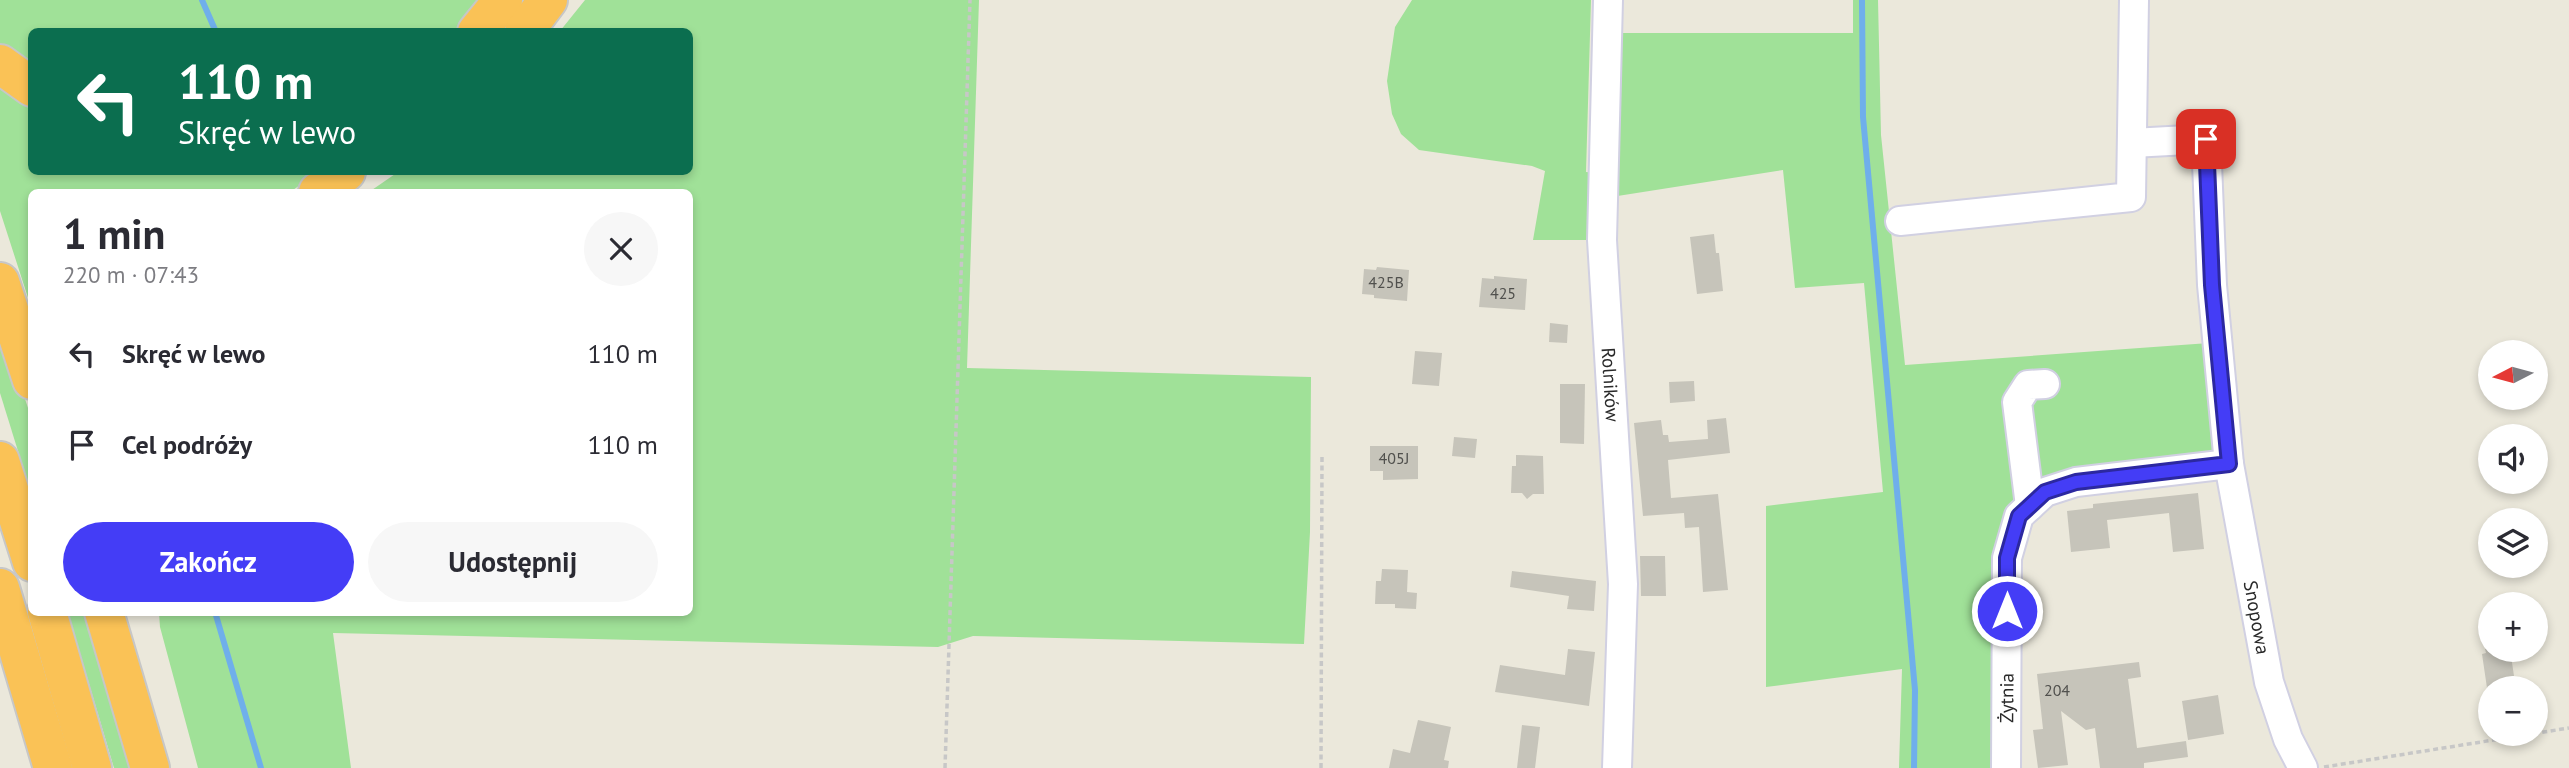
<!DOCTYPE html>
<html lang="pl">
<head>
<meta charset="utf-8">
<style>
  body { margin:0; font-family:"PT Sans",sans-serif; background:#f7f7f7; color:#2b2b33; height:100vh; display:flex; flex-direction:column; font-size:26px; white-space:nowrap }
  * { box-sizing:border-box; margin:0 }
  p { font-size:23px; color:#7c7c81 }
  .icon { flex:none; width:38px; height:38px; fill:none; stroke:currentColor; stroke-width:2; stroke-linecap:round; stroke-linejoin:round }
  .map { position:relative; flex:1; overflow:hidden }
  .drawer { position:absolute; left:28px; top:189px; width:665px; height:427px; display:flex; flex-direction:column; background:#fff; border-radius:10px; box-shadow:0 4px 10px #0003 }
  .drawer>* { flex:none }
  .banner { position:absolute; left:28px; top:28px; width:665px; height:147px; border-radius:10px; box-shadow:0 4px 10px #0003; background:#0b6e4f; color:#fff; overflow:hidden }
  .needle { width:46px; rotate:264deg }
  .fabs { position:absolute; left:2478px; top:340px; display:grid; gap:14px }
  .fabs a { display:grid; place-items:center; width:70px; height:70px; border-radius:50%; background:#fff; box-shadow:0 4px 10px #0003; font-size:35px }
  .pin { position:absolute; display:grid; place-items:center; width:60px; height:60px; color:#fff; margin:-30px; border-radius:14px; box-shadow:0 4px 10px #0006 }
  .me { position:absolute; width:77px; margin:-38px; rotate:0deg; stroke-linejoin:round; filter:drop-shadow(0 0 5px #0008) }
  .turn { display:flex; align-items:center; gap:24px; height:147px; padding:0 35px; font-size:32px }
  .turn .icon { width:91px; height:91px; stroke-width:2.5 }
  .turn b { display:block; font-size:49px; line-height:60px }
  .round { display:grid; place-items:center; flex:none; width:74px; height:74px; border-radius:37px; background:#f7f7f7 }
  .overview { display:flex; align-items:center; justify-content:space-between; height:119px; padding:0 35px }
  h1 { font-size:42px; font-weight:700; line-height:52px }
  .cta { display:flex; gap:14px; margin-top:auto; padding:14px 35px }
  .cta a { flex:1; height:80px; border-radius:42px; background:#443df6; color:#fff; font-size:28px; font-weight:700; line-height:80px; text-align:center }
  .cta a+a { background:#f7f7f7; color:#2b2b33 }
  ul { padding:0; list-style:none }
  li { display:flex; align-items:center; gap:21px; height:91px; padding:0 35px }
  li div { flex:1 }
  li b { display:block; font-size:26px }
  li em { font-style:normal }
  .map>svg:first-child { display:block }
</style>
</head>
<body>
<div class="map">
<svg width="2569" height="768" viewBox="0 0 2569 768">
  <rect width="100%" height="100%" fill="#ebe8db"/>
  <g fill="#a0e198">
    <polygon points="0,0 486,0 458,31 32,32 31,69 0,44"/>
    <polygon points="585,0 979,0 967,368 1311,377 1310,532 1304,644 973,636 938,647 333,633 351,768 198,768 160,627 159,613 690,612 690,192 369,192 398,172 690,172 690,32 560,31"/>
    <polygon points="1412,0 1591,0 1586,172 1610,174 1617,33 1853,33 1853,0 1878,0 1881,135 1905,365 2223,342 2235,457 2075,475 2011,518 1993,768 1899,768 1902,669 1766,687 1766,506 1883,492 1864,283 1795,288 1783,170 1592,200 1590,240 1533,240 1545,171 1532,166 1419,150 1401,134 1392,114 1387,81 1395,27"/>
    <polygon points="0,85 31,106 32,172 319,172 290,192 32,192 31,307 0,211"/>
    <polygon points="0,324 31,417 31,493 0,393"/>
    <polygon points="68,613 91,613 136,768 114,768"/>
  </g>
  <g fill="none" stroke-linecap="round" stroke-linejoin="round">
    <g stroke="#6fafeb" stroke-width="6">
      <polyline points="202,0 216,32"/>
      <polyline points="1862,0 1863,117 1915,690 1914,768"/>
      <polyline points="215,612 261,768"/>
    </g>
  </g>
  <g fill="#c6c4ba">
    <polygon points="1714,234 1716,253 1719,253 1723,291 1697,294 1690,237"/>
    <polygon points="1377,267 1409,270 1407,301 1374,298 1374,295 1362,294 1364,269 1376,270"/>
    <polygon points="1494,276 1527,279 1525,310 1479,307 1482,278 1494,279"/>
    <polygon points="1550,323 1568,325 1567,343 1549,342"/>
    <polygon points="1415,351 1442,353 1439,386 1412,384"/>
    <polygon points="1694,381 1695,401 1670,403 1669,382"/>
    <polygon points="1560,384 1585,384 1584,444 1560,443"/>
    <polygon points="1726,418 1730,453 1668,460 1671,498 1718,494 1728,590 1703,592 1699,527 1685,528 1684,513 1643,516 1634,423 1661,420 1663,435 1668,435 1669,442 1708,439 1707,420"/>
    <polygon points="1454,437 1477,439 1475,458 1452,456"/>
    <polygon points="1370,446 1418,446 1418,479 1383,480 1383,471 1370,471"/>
    <polygon points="1516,455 1543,456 1544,494 1533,494 1527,499 1522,493 1511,493 1512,466 1516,466"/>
    <polygon points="2198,493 2204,549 2173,552 2169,513 2107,520 2110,548 2071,552 2067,511 2093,508 2093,504"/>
    <polygon points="1640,556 1665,556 1666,596 1641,596"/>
    <polygon points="1382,569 1408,570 1407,592 1417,593 1416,609 1395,608 1395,604 1375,604 1376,581 1381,581"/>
    <polygon points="1512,571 1596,581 1594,611 1567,609 1569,596 1510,587"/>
    <polygon points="1568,649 1595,652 1589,706 1495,692 1500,665 1565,675"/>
    <polygon points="2485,649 2510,649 2514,676 2508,677 2509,684 2487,688 2482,654 2486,653"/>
    <polygon points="2139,662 2141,677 2128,679 2137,748 2186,741 2188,757 2144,763 2144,768 2100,768 2095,728 2086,730 2061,711 2068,765 2038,768 2033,730 2043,729 2037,674"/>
    <polygon points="2218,695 2224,734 2188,740 2182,701"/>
    <polygon points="1418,720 1451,727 1444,760 1449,761 1448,768 1389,768 1393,749 1410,753"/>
    <polygon points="1522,725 1540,727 1535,768 1517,768"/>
  </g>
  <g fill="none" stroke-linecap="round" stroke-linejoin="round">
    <g stroke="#d1d0e2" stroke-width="32">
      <g id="minor">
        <path id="s1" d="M1608 0 1602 240 1623 584 1617 768"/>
        <path id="s2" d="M2132 143 2206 139 2212 285 2229 464 2269 682 2288 739 2303 768"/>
        <polyline points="1900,221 2131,197 2134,0"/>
        <polyline points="2030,506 2017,402 2028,385 2045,384"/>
        <path id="s3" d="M2006 768 2007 558 2019 516 2045 492 2076 482 2229 464"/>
      </g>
    </g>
    <g stroke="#c7c7c7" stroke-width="42">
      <g id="highway">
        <polyline points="477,32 503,0"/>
        <polyline points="524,32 548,0"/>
        <polyline points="0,64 32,87"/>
        <polyline points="318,192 346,172"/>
        <polyline points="0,282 32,380"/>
        <polyline points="0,461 32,562"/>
        <polyline points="0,588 53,768"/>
        <polyline points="47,612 92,768"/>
        <polyline points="104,612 150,768"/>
      </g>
    </g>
    <g stroke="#c7c7c7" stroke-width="3.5" stroke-dasharray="5 3.5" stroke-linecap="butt">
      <polyline points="2324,767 2569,728"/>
      <polyline points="945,768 970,0"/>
      <polyline points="1321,768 1322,456"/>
    </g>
    <use href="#minor" stroke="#fff" stroke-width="28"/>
    <use href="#highway" stroke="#fac256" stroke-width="38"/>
  </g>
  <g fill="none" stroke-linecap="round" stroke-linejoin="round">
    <g stroke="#2c28a0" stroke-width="18">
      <polyline id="route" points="2007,611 2007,558 2019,516 2045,492 2076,482 2229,464 2212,285 2206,139"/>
    </g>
    <use href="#route" stroke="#443df6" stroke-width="12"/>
  </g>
  <g text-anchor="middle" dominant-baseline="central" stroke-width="6" stroke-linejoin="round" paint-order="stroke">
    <g font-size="16" fill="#50504d">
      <text x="1386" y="282">425B</text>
      <text x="1503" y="293">425</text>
      <text x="1394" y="458">405J</text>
      <text x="2057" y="690">204</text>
    </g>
    <g font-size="19" fill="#292929" stroke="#fff">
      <text stroke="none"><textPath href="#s1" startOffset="385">Rolników</textPath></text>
      <text stroke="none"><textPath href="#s2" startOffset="556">Snopowa</textPath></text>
      <text stroke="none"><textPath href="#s3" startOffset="70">Żytnia</textPath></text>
    </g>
  </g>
</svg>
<div class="fabs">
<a><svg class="needle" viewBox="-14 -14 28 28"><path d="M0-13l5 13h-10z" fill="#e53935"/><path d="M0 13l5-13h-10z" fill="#7c7c81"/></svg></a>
<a><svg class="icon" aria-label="sound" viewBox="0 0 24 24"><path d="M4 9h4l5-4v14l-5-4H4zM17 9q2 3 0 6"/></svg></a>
<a><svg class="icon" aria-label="layers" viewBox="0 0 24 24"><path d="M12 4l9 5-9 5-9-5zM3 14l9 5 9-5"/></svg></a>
<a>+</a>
<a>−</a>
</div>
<div class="pin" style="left:2206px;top:139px;background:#d93025"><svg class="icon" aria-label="arrive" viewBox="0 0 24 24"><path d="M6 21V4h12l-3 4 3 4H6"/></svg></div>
<svg class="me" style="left:2007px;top:611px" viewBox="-20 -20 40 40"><circle r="17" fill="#443df6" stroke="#fff" stroke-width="3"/><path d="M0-11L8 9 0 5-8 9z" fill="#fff"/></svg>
<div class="banner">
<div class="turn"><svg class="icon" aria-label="left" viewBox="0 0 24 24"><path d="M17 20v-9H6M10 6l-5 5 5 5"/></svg><div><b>110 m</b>Skręć w lewo</div></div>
</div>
<section class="drawer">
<div class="overview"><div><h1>1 min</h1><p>220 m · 07:43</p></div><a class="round"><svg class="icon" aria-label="close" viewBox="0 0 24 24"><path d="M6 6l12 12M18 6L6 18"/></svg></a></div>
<ul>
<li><svg class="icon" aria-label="left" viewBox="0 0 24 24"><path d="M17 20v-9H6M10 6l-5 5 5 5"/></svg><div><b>Skręć w lewo</b></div><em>110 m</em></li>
<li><svg class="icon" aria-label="arrive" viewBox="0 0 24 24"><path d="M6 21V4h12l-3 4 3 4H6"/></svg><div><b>Cel podróży</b></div><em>110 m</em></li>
</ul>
<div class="cta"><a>Zakończ</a><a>Udostępnij</a></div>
</section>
</div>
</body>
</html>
